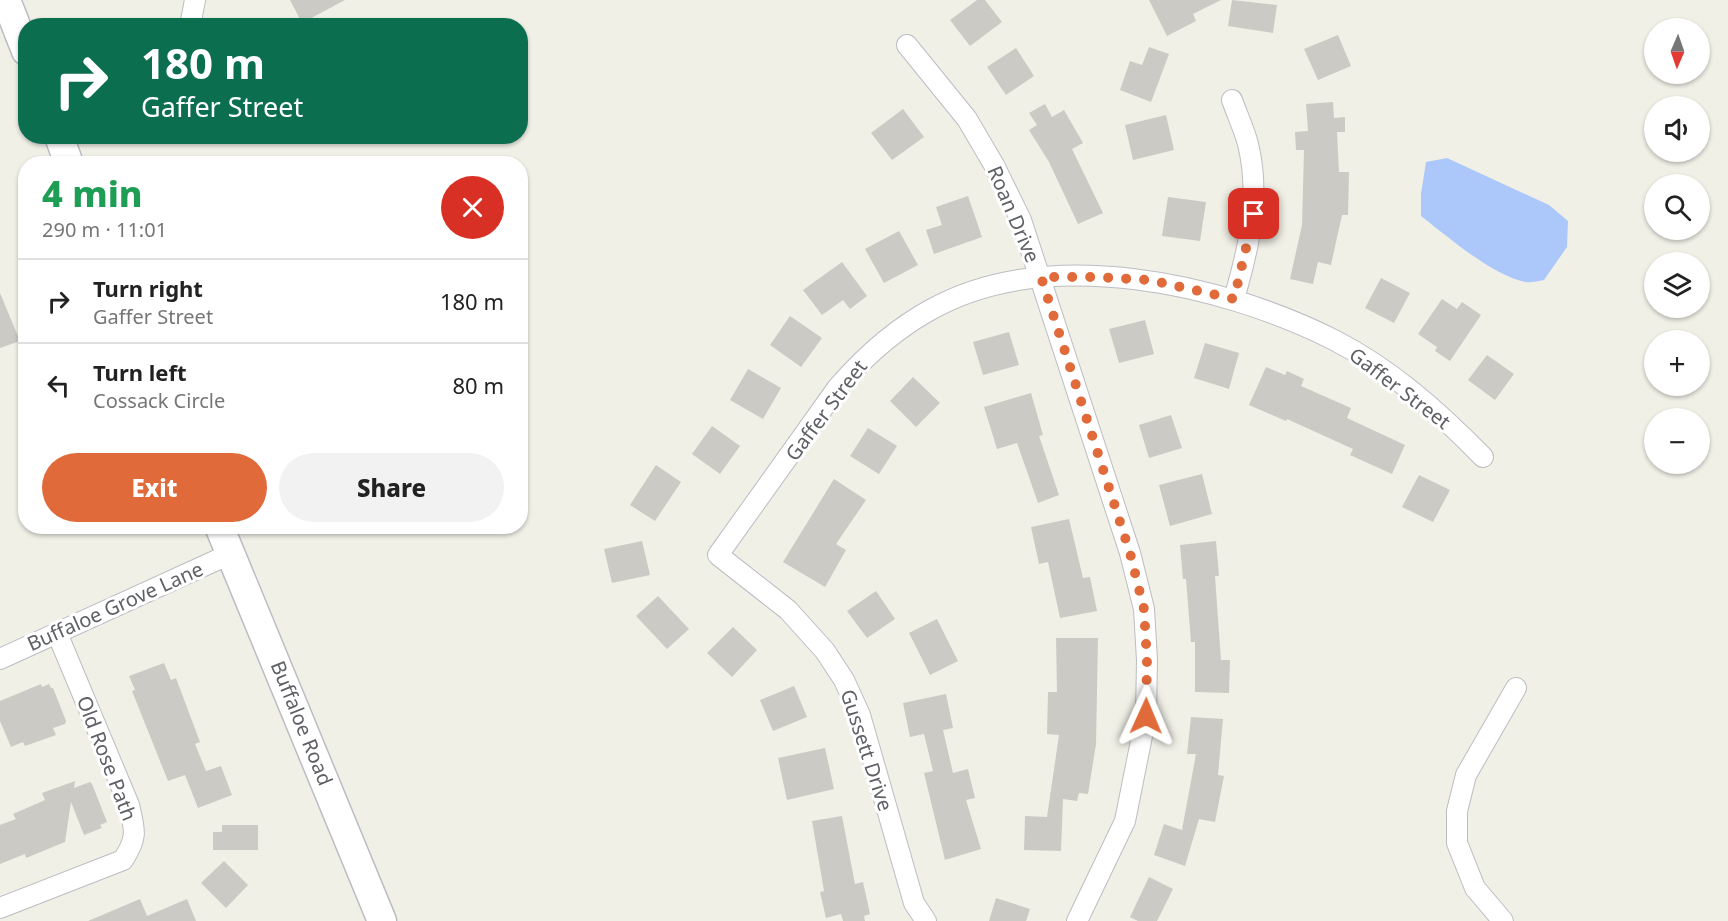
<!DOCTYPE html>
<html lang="en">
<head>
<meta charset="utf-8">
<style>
  body { margin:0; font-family:"Noto Sans",sans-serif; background:#f2f2f2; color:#222; height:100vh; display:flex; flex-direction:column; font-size:22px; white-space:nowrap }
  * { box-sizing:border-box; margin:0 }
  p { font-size:20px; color:#767676 }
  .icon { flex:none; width:33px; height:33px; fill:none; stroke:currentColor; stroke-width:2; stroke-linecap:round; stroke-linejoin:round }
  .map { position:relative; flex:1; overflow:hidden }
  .details { position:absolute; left:18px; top:156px; width:510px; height:378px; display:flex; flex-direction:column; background:#fff; border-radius:24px; box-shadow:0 2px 4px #0004 }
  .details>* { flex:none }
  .hud { position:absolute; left:18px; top:18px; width:510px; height:126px; border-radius:24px; box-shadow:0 2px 4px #0004; background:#0b6e4f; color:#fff; overflow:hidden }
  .needle { width:39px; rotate:182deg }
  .controls { position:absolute; left:1644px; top:18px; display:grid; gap:12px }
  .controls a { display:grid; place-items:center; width:66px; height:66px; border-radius:50%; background:#fff; box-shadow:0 2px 4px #0004; font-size:30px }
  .pin { position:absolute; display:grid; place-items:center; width:51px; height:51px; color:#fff; margin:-26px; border-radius:12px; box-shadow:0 3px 9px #0006 }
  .me { position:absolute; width:66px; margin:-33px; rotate:1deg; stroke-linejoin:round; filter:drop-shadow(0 0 4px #0008) }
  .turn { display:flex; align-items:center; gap:21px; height:126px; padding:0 24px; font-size:27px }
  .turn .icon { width:78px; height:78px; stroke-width:2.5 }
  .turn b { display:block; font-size:42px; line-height:51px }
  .round { display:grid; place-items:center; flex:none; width:63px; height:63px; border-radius:32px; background:#f2f2f2 }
  .headline { display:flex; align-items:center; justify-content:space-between; height:102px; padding:0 24px }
  h1 { font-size:36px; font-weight:800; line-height:45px; color:#1e9e55 }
  .action { display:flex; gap:12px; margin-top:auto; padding:12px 24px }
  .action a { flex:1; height:69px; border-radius:36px; background:#e16a3b; color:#fff; font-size:24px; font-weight:800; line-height:69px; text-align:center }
  .action a+a { background:#f2f2f2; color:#222 }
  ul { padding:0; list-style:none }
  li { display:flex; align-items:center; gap:18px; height:84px; padding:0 24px; border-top:2px solid #e0e0e0 }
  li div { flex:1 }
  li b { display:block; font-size:22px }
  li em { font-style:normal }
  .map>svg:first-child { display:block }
</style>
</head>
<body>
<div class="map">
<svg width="1728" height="921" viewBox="0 0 1728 921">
  <rect width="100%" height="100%" fill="#f0f0e7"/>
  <path fill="#acc8fb" d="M1447 158 1549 205 1568 221 1567 247 1544 280C1538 281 1531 283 1525 282 1492 275 1448 237 1421 216V194L1426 162Z"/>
  <g fill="#cccac4">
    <polygon points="290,0 345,0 302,23"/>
    <polygon points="977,0 985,0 1002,22 970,46 950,20"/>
    <polygon points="1149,0 1221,0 1193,14 1196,21 1167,36"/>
    <polygon points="1232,0 1277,5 1273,33 1228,26"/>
    <polygon points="1338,35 1351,66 1318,80 1304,49"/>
    <polygon points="1149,47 1169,54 1151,102 1120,90 1130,61 1142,65"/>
    <polygon points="1016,48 1034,76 1006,95 987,67"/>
    <polygon points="1333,102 1334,118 1345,117 1345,132 1337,132 1339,172 1349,172 1348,215 1342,215 1331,265 1318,262 1313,284 1290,279 1302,225 1304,150 1296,150 1295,132 1308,131 1306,104"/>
    <polygon points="1045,104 1052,117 1064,110 1083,143 1072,149 1103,213 1078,224 1049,162 1029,130 1037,125 1029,113"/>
    <polygon points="903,109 924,137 892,160 871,133"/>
    <polygon points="1166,115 1174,150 1133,160 1125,125"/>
    <polygon points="968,196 982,237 934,254 926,230 942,225 936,207"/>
    <polygon points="1168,197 1206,202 1200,241 1162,236"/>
    <polygon points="899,231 918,265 884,283 865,249"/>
    <polygon points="842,262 867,296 850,309 843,300 822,315 803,290"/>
    <polygon points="1381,278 1410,293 1394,323 1365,308"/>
    <polygon points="0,293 20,341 0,348"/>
    <polygon points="1442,299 1457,309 1462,302 1481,315 1450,361 1435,351 1437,347 1418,334"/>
    <polygon points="790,316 822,338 801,367 770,345"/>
    <polygon points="1145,320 1154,354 1119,363 1109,329"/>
    <polygon points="1009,332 1019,365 983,375 973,342"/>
    <polygon points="1205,343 1239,353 1229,389 1194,378"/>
    <polygon points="1487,355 1514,374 1495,400 1468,380"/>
    <polygon points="1266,367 1285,375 1287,371 1304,379 1301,386 1351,408 1347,418 1405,445 1392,474 1350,455 1353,449 1287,419 1286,421 1249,405"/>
    <polygon points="748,369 781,388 763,419 730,400"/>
    <polygon points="913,377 940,403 916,427 890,401"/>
    <polygon points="1031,393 1043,435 1039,436 1059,495 1038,503 1017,443 997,449 984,407"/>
    <polygon points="1171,415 1182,448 1149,458 1139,425"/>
    <polygon points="712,426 740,446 720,474 692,454"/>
    <polygon points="868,428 897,446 879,474 850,456"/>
    <polygon points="656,465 681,482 655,521 630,505"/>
    <polygon points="1202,474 1212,514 1170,526 1159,485"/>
    <polygon points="1419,475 1450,490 1433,522 1402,507"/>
    <polygon points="834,479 866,500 836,544 846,550 825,587 783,562"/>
    <polygon points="1069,519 1083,578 1090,577 1097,611 1060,618 1048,562 1039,564 1031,527"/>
    <polygon points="642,541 650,575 612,583 604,549"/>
    <polygon points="1216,541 1219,576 1215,576 1221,660 1230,660 1229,693 1195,692 1195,642 1191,642 1186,579 1183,579 1180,545"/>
    <polygon points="876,591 895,619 867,638 847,611"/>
    <polygon points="658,596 689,629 667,649 636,616"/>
    <polygon points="937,619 958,661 930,675 909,633"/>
    <polygon points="733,627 757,650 732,677 707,653"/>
    <polygon points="1056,638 1098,638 1096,744 1088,794 1079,793 1077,801 1063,799 1061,851 1024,850 1025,816 1047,817 1059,735 1047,734 1048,692 1057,692"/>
    <polygon points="164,663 171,680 176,678 200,742 195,744 206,771 221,766 232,795 198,808 185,775 168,781 132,691 135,690 129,676"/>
    <polygon points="41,684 42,687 49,684 51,688 53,688 66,721 65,724 53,728 56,735 25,746 23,742 11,747 0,721 0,701"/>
    <polygon points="794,686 807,717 773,731 760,700"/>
    <polygon points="946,694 953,728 943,730 953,773 968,769 975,798 966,800 981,849 945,860 924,773 933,771 924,734 910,737 903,703"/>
    <polygon points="1191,717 1223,719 1218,775 1224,776 1215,822 1199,819 1185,866 1154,855 1164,824 1182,830 1196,754 1187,754"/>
    <polygon points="825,748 834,789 787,800 778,758"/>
    <polygon points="75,781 74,788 90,782 92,784 107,822 100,825 102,828 84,835 71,802 65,842 26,858 25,854 0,864 0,825 16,819 13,814 45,800 42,793"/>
    <polygon points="842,816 855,884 863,882 870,914 864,916 865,921 843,921 841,914 826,918 820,892 824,891 812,821"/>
    <polygon points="222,825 258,825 258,850 213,850 213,832 222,832"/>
    <polygon points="224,861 248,885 226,908 201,883"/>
    <polygon points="1149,877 1173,889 1157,921 1138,921 1130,917"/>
    <polygon points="996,898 1030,909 1026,921 989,921"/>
    <polygon points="140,899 147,916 187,899 196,921 88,921"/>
  </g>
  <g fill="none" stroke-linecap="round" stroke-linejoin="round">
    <g stroke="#bbbdc2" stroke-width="22">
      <g id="street">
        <polyline points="190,26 195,0"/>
        <polyline points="907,45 967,119 994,165 1021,220 1130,553 1144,609 1147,660 1146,716 1125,821 1077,921"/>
        <path d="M1232 100C1237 114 1244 129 1248 144 1261 197 1249 247 1234 299"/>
        <polyline points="0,659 230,554"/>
        <path d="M0 908 123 860C138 837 135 831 129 805L57 633"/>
        <path d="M926 921 914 903 860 715 844 680 825 651 788 610 718 555 838 387C866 355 895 329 932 309 1048 245 1221 283 1334 340 1391 369 1439 412 1483 457"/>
        <polyline points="1503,921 1475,888 1457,843 1457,811 1466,775 1516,688"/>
      </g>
    </g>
    <g stroke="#bcbdc4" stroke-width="31">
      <g id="secondary">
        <polyline points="6,0 26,51"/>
        <polyline points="59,136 69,164"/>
        <polyline points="219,526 382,921"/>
      </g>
    </g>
    <use href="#street" stroke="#fff" stroke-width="20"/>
    <use href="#secondary" stroke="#fff" stroke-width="28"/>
  </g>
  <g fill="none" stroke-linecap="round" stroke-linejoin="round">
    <polyline stroke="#e16a3b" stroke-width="10" stroke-dasharray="0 18" points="1146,716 1147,660 1144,609 1130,553 1041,277 1097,277 1150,280 1234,299 1254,214"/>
  </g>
  <g text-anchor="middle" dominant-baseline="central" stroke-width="6" stroke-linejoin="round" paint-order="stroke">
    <g font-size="20" fill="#5e6066" stroke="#fff">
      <text transform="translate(1014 214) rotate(67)">Roan Drive</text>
      <text transform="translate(1400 388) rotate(37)">Gaffer Street</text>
      <text transform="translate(826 410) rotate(-53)">Gaffer Street</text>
      <text transform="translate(115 606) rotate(-24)">Buffaloe Grove Lane</text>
      <text transform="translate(302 723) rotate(68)">Buffaloe Road</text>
      <text transform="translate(867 750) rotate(72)">Gussett Drive</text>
      <text transform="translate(107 758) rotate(69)">Old Rose Path</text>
    </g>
  </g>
</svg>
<div class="controls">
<a><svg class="needle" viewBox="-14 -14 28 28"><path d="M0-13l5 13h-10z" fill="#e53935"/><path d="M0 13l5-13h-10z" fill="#767676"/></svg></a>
<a><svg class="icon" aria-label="sound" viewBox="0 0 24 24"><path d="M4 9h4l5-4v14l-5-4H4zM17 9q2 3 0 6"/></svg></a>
<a><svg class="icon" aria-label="search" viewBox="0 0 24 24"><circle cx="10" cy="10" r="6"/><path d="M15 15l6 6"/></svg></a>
<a><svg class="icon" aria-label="layers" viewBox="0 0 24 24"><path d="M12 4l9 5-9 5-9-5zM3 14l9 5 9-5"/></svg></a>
<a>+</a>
<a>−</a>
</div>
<div class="pin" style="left:1254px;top:214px;background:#d93025"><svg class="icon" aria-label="arrive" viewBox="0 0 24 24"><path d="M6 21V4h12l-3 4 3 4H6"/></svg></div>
<svg class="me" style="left:1146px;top:716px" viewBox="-20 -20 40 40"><path d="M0-17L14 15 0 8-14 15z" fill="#e16a3b" stroke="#fff" stroke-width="4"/></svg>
<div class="hud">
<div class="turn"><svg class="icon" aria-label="right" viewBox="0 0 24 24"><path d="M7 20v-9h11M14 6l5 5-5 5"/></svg><div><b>180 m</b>Gaffer Street</div></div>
</div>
<section class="details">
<div class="headline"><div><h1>4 min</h1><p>290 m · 11:01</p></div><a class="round" style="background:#d93025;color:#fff"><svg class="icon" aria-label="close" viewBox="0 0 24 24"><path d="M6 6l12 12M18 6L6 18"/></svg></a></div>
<ul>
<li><svg class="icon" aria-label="right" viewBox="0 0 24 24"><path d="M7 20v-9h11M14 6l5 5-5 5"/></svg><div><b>Turn right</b><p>Gaffer Street</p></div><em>180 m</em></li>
<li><svg class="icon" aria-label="left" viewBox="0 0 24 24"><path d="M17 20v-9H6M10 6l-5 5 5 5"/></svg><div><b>Turn left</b><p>Cossack Circle</p></div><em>80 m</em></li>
</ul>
<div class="action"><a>Exit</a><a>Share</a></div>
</section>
</div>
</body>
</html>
